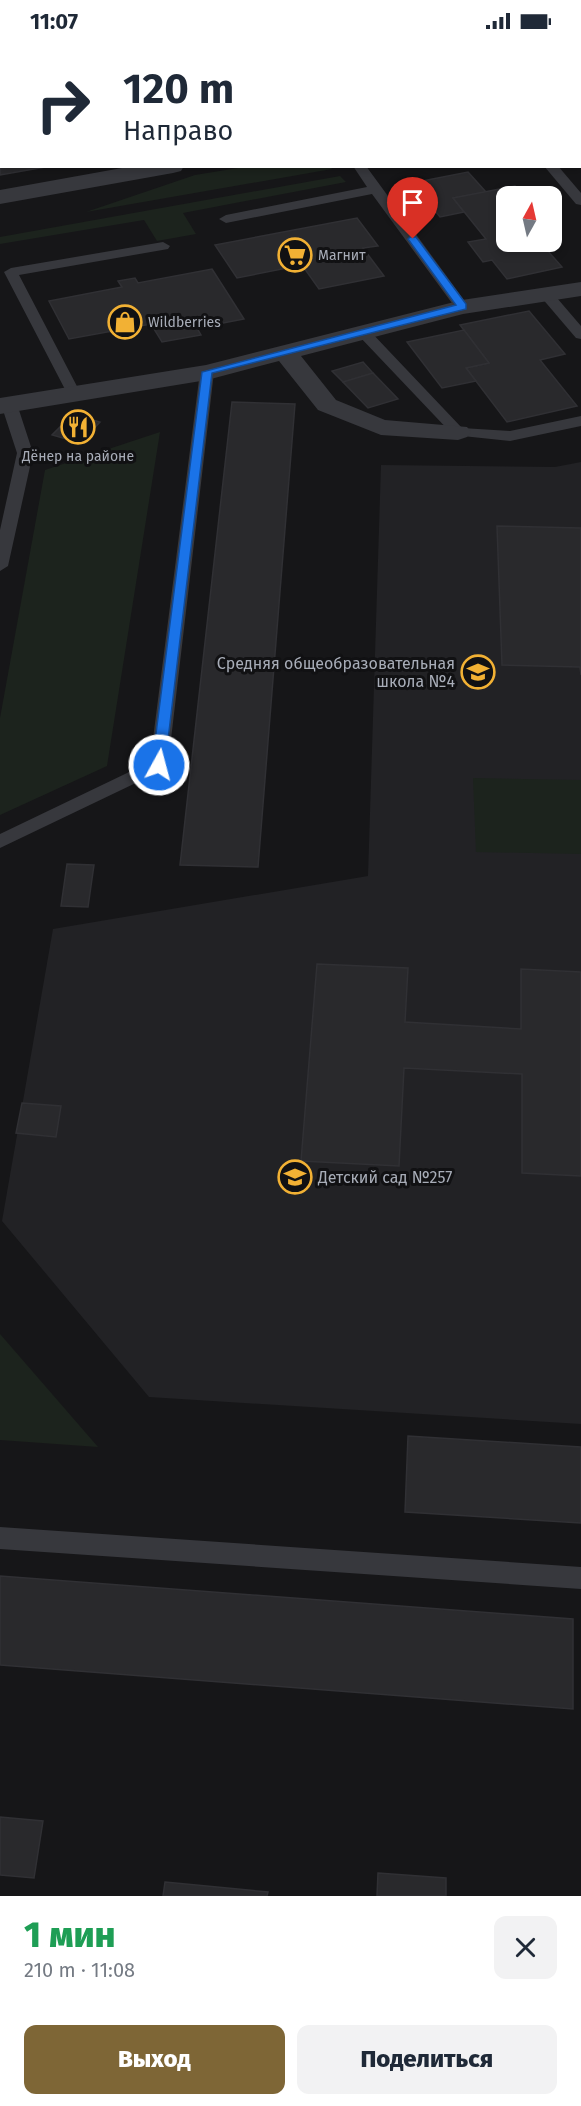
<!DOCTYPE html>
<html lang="ru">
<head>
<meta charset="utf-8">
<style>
  body { margin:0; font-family:"Fira Sans",sans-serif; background:#f2f2f3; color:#1f2937; height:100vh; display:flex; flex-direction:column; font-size:22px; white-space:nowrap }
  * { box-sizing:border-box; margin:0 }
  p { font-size:20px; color:#747a83 }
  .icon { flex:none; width:33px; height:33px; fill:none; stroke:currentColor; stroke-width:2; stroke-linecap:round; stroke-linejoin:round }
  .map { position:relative; height:1854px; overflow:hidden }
  .sheet { display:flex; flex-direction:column; background:#fff; flex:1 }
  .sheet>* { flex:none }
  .banner { position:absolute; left:0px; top:0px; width:582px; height:126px; box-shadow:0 3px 9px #0003; background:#fff; color:#1f2937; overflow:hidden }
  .needle { width:39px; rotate:8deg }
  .buttons { position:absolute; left:496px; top:144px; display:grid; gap:12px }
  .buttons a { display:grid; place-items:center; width:66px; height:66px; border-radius:12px; background:#fff; box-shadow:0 3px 9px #0003; font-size:30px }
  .pin { position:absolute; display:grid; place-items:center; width:51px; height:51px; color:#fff; margin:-62px -26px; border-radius:50% 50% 50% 0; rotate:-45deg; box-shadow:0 0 6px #0007 }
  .pin .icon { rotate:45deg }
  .me { position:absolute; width:66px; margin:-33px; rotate:7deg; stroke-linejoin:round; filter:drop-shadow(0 0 4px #0008) }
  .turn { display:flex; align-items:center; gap:21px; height:126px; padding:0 24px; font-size:27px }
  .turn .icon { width:78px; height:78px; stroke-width:2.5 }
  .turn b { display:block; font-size:42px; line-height:51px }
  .round { display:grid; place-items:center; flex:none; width:63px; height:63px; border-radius:12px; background:#f2f2f3 }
  .head { display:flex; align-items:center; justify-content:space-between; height:102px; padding:0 24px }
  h1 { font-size:36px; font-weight:800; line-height:45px; color:#1e9e55 }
  .cta { display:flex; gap:12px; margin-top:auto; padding:12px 24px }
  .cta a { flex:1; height:69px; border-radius:12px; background:#7e6636; color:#fff; font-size:24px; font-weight:800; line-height:69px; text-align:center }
  .cta a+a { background:#f2f2f3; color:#1f2937 }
  .status { display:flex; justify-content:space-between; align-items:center; height:42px; padding:0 30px; background:#fff; direction:ltr }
  .status svg { height:16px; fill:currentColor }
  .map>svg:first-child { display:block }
</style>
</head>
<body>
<div class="status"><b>11:07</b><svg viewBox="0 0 49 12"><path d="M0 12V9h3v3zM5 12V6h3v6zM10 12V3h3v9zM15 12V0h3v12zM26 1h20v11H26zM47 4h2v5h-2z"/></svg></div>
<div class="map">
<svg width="581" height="1854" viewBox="0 0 581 1854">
  <rect width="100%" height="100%" fill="#161618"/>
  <polygon fill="#222225" points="581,420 581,1382 149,1355 2,1179 53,887 368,834 381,423 555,425"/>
  <g fill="#1c231d">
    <polygon points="330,124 332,127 86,170 195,133 244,125"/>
    <polygon points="340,134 346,140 183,171 196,192 157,199 144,178 0,202 0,195"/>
    <polygon points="160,390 107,724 0,773 0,676 45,428"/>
    <polygon points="473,736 581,738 581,812 476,810"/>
    <polygon points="0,1292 98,1405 0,1398"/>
  </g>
  <g fill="#29292c" stroke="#303034" stroke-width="1.5">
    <polygon points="288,0 519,0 521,2 279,2"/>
    <polygon points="0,106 2,124 51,124 0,133"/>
    <polygon points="468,130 486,150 453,156 464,170 440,175 412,141"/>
    <polygon points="515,144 524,154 507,154 507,200 540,200 562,225 507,237 492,218 483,220 468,200 486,197 453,156"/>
    <polygon points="357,176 378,204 363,206 384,234 319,247 302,223 237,236 215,203"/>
    <polygon points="212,227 244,277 197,286 201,293 162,300 151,282 69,297 49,259 122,245 118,239 135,236 138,241"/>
    <polygon points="529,269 565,312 540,318 577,364 507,380 466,326 489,321 460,283"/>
    <polygon points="464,288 489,321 466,326 476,339 442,346 407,300"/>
    <polygon points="363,320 373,331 343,340 332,329"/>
    <polygon points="373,331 398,357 368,366 343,340"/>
    <polygon points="232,360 295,362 258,825 180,823"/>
    <polygon points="73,372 100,380 80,401 52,393"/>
    <polygon points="497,484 581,486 581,633 580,625 502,623"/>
    <polygon points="67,822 94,823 88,865 61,864"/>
    <polygon points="317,922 408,926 405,980 521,987 521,927 581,930 581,1134 522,1131 522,1032 404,1026 399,1124 301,1119"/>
    <polygon points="22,1061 61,1064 56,1095 16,1091"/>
    <polygon points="408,1394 581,1405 581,1481 405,1470"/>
    <polygon points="0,1534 573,1577 573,1667 0,1623"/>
    <polygon points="0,1775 43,1779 34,1836 0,1833"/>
    <polygon points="378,1831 446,1836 446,1854 377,1854"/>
    <polygon points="165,1840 268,1850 267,1854 163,1854"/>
  </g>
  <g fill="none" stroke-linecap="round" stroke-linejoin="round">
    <g fill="#37383d" fill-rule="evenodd">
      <polygon points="137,0 149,0 150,2 138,2"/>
      <polygon points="0,64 2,65 2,74 0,73"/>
      <rect x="0" y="94" width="2" height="8"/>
      <rect x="580" y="109" width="1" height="8"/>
      <polygon points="353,124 366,124 467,262 467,268 457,268 372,152 226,181 219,177 226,173 367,145"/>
      <polygon points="544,124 558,124 581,151 581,163 576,162"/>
      <polygon points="163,200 170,204 168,207 19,233 81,352 79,355 69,355 4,230 11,226"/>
      <polygon points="546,248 551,249 581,284 581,297 576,296 541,255 539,252"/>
      <polygon points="364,287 369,288 462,386 510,389 581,374 581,384 510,399 453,393 359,294 357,291"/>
      <polygon points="207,326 214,330 168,723 165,727 0,806 0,792 150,720 200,330"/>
      <polygon points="9,357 17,362 33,411 8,524 0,529 0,488 17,411 1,362"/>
      <polygon points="0,1485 581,1525 581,1547 0,1507"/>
    </g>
    <g fill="#37383d" fill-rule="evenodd">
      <rect x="580" y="39" width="1" height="12"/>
      <polygon points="133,124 184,124 181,129 173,131 0,162 0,148"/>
      <polygon points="581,240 581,254 463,272 301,314 336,358 385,378 467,385 471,390 467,395 458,398 381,393 318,368 279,319 207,338 0,372 0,356 206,323 462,258"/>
    </g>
  </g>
  <polygon fill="#1a73e8" stroke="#114b97" stroke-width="1.5" points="410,195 416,195 466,262 466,267 212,331 165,723 163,726 154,726 152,723 202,330 456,263 408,197"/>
  <defs>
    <g id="supermarket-ring" transform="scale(1.725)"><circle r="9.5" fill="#111113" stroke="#f2b134" stroke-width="1.5"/><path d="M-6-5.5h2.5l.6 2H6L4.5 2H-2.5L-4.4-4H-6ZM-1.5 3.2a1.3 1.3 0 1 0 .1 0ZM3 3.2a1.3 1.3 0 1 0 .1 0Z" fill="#f2b134"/></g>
    <g id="shop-ring" transform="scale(1.725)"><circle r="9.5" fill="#111113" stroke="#f2b134" stroke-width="1.5"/><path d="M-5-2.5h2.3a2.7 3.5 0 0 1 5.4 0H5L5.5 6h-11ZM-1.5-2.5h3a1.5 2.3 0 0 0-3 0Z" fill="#f2b134"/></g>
    <g id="restaurant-ring" transform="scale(1.725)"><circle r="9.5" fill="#111113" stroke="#f2b134" stroke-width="1.5"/><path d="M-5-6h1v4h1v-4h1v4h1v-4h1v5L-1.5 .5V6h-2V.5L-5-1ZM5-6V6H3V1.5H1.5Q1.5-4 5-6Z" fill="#f2b134"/></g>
    <g id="school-ring" transform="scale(1.725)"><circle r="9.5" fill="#111113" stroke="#f2b134" stroke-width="1.5"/><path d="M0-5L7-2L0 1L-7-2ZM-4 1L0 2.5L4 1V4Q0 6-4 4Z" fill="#f2b134"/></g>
  </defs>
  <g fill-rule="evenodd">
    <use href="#supermarket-ring" x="295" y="213"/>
    <use href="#shop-ring" x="125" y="280"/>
    <use href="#restaurant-ring" x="78" y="385"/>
    <use href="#school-ring" x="478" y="630"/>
    <use href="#school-ring" x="295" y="1135"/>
  </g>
  <g text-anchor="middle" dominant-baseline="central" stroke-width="6" stroke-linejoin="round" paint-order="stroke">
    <g font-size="14" fill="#a8adb8" stroke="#111113" text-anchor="start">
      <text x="318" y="213">Магнит</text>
      <text x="148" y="280">Wildberries</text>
      <text x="78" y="414" text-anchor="middle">Дёнер на районе</text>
    </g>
    <g font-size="16" fill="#a8adb8" stroke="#111113" text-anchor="end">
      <text x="455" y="621">Средняя общеобразовательная<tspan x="455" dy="18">школа №4</tspan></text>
      <text x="318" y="1135" text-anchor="start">Детский сад №257</text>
    </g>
  </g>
</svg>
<div class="buttons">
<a><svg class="needle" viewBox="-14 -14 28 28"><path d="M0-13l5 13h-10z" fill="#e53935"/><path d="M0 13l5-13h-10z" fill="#747a83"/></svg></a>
</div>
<div class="pin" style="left:413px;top:197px;background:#d93025"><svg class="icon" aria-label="arrive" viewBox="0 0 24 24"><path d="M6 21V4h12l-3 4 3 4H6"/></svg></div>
<svg class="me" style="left:159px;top:723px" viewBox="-20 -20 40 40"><circle r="17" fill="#1a73e8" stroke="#fff" stroke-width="3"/><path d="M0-11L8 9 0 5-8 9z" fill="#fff"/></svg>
<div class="banner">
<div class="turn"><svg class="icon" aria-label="right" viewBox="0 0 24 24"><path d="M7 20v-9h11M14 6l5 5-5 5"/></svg><div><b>120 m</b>Направо</div></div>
</div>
</div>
<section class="sheet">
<div class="head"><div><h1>1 мин</h1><p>210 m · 11:08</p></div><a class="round"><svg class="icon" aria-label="close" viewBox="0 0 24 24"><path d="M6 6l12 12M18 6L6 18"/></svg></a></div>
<div class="cta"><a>Выход</a><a>Поделиться</a></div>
</section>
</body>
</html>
